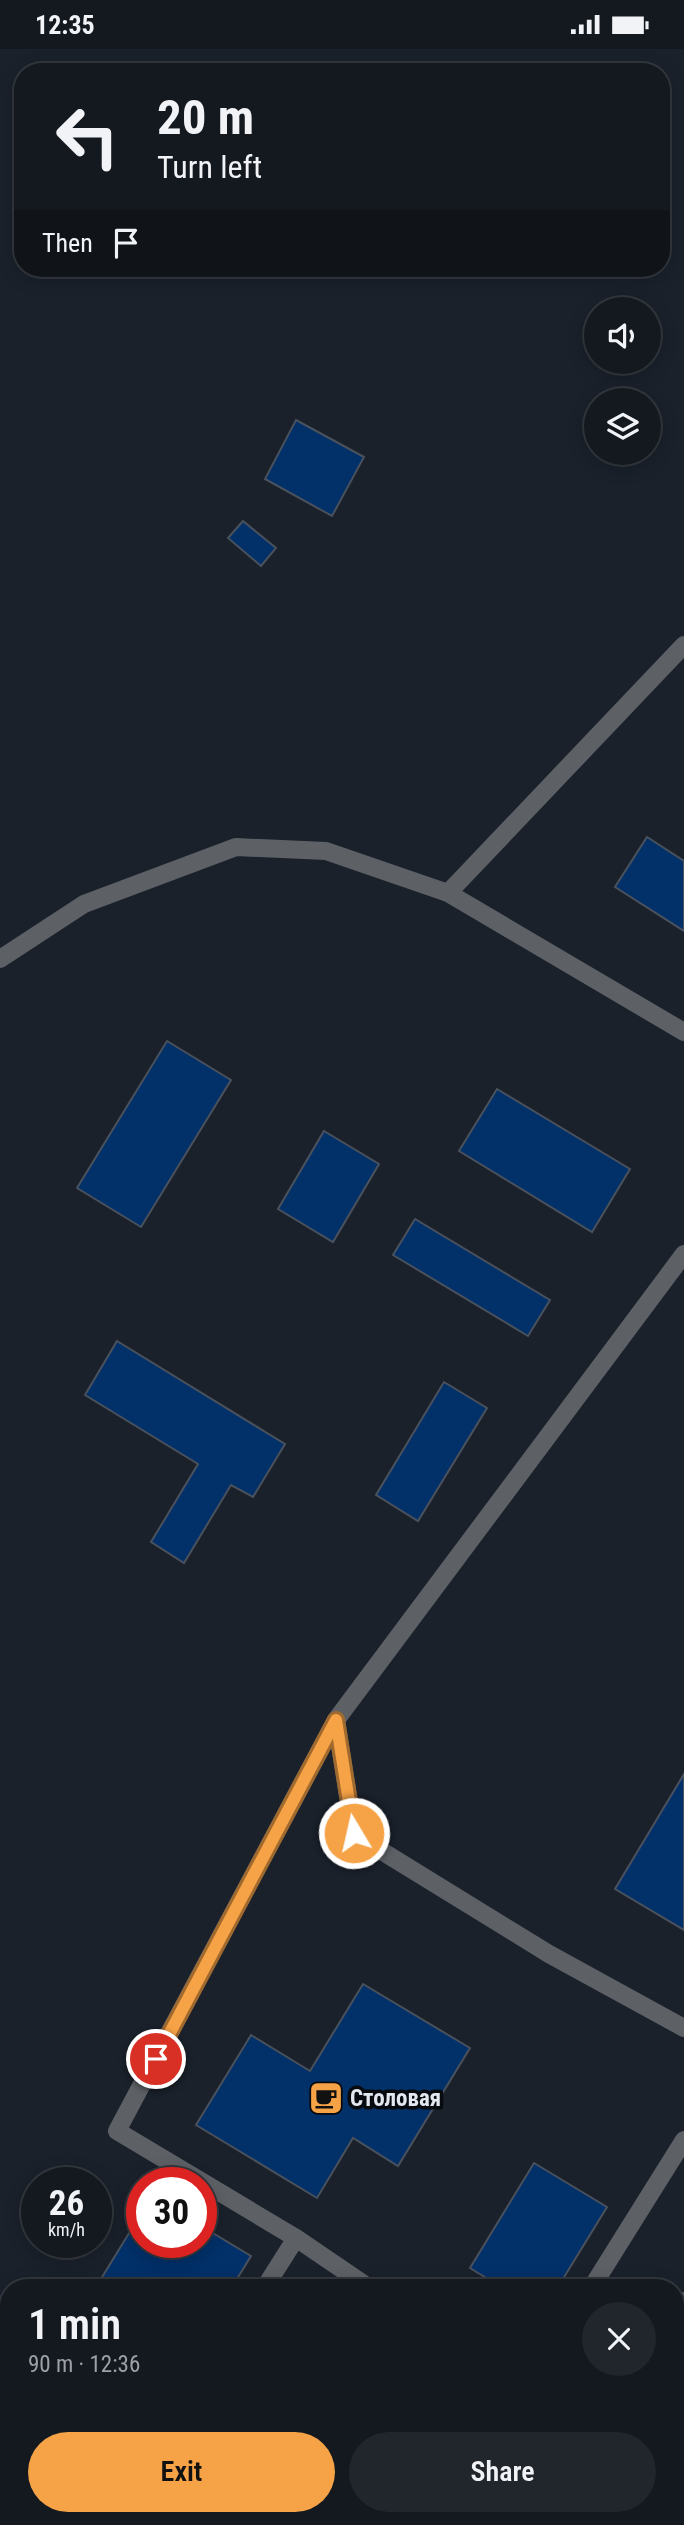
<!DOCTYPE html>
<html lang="en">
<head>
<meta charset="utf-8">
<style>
  body { margin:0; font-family:"Roboto Condensed",sans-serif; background:#21262d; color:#f1f3f6; height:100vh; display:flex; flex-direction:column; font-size:26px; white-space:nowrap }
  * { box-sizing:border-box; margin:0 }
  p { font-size:23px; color:#9da0a5 }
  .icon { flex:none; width:38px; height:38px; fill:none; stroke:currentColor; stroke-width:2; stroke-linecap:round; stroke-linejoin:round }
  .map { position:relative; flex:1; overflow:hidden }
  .sheet { position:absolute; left:0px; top:2230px; width:684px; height:247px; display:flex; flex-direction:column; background:#141920; border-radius:28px 28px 0 0; box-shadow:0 4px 18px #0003,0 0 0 2px #33383e }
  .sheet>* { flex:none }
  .top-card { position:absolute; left:14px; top:14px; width:656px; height:214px; border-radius:28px; box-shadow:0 4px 18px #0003,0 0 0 2px #33383e; background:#141920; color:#f1f3f6; overflow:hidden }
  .buttons { position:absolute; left:584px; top:248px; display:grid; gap:14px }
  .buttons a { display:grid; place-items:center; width:77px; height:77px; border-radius:50%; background:#141920; box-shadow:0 4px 18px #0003,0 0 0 2px #33383e; font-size:35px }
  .speed { position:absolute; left:21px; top:2118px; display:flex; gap:14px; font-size:35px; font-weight:700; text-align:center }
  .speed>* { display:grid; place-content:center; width:91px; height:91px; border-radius:50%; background:#141920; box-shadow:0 4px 18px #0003,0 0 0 2px #33383e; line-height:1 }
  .speed small { font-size:18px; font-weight:400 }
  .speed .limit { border:10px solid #d22; background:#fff; color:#111 }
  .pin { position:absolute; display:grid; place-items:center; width:60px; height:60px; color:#fff; margin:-30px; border:4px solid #fff; border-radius:50%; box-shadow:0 2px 7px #0007 }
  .me { position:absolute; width:77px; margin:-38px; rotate:351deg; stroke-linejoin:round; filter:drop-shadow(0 0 5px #0008) }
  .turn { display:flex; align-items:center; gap:24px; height:147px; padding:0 28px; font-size:32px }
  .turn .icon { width:91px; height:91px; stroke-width:2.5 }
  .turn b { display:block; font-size:49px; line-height:60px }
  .then { display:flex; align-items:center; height:66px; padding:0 28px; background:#0003; gap:14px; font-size:26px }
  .round { display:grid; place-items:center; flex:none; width:74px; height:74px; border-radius:37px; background:#21262d }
  .overview { display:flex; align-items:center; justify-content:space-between; height:119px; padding:0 28px }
  h1 { font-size:42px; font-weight:600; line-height:52px }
  .action { display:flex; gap:14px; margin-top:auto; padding:14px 28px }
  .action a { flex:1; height:80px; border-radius:42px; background:#f6a246; color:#111; font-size:28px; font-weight:600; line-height:80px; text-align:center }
  .action a+a { background:#21262d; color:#f1f3f6 }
  .status { display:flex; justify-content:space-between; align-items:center; height:49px; padding:0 35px; background:#141920; direction:ltr }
  .status svg { height:19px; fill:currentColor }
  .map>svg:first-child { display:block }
</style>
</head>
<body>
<div class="status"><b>12:35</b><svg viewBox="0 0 49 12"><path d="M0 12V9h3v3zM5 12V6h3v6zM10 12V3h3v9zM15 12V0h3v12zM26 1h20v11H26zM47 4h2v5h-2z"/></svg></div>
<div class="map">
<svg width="684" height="2476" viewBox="0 0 684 2476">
  <rect width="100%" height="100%" fill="#1a212b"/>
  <g fill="#023069" stroke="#49515d" stroke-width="2">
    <polygon points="296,371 364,408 332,467 265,430"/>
    <polygon points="243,472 276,499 261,517 228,489"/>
    <polygon points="647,788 684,812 684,882 615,838"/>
    <polygon points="167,992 231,1031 141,1178 77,1139"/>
    <polygon points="497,1040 630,1120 592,1183 459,1102"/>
    <polygon points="324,1082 379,1115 333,1193 278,1160"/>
    <polygon points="415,1170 550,1251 528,1287 393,1206"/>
    <polygon points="117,1292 285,1395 253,1448 231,1436 184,1514 151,1493 198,1415 85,1346"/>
    <polygon points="444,1333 487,1359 418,1472 376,1446"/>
    <polygon points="684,1725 684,1881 615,1840"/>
    <polygon points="363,1935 470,1999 398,2117 353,2089 317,2149 196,2076 251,1986 310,2022"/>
    <polygon points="534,2114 607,2158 558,2238 501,2238 470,2219"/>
    <polygon points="142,2163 142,2193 201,2193 201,2177 251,2207 232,2238 96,2238"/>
    <polygon points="684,2327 684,2356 676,2351 676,2341"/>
    <polygon points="9,2381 9,2452 0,2446 0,2395"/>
    <polygon points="35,2468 92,2468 87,2476 49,2476"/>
  </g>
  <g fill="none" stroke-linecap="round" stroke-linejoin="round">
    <g stroke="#5d6166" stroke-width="18">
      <polyline points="448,844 684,596"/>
      <polyline points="296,2189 368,2238"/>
      <polyline points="265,2238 296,2189 117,2082 336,1671"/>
      <polyline points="592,2238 684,2091"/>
      <polyline points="676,2274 684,2252"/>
      <polyline points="586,2468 586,2476"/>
      <polyline points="114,2476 120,2468"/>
      <polyline points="447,2476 452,2468"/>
      <polyline points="607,2476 610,2468"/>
    </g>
    <g stroke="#5d6166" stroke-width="18">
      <polyline points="0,910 84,855 236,798 326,802 448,844 684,983"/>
      <polyline points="684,1205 336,1671 354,1785 549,1905 684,1979"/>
    </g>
  </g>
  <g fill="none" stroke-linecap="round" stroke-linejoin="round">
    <g stroke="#a0692e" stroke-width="18">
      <polyline id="route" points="156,2010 336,1671 354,1784"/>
    </g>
    <use href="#route" stroke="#f6a246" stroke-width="12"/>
  </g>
  <defs>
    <g id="cafe-square" transform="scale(1.75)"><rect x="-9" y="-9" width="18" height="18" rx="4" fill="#f6a246" stroke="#070a0f"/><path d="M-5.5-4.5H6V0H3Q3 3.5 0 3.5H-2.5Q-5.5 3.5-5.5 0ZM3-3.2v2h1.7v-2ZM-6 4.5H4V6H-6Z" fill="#111"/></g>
  </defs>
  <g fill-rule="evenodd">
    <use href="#cafe-square" x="326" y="2049"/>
  </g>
  <g text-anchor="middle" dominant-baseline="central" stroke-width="7" stroke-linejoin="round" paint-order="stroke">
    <g font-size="23" font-weight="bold" fill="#e3e8f0" stroke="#070a0f" text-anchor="start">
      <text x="350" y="2049">Столовая</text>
    </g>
  </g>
</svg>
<div class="buttons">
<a><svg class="icon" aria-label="sound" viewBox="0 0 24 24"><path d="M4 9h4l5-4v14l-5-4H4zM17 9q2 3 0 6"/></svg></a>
<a><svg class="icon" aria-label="layers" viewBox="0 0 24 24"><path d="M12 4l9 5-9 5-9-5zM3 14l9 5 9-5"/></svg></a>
</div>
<div class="speed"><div>26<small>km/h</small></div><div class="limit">30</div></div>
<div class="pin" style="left:156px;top:2010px;background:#d93025"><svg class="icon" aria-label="arrive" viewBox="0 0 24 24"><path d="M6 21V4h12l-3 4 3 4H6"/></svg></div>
<svg class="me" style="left:354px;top:1784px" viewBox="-20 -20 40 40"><circle r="17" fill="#f6a246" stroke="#fff" stroke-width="3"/><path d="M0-11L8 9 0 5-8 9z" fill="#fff"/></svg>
<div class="top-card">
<div class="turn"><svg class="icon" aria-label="left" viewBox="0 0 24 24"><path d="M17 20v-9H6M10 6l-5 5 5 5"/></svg><div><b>20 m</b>Turn left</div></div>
<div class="then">Then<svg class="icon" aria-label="arrive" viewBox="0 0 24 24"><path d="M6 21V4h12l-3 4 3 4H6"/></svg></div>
</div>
<section class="sheet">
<div class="overview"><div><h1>1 min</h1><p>90 m · 12:36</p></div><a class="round"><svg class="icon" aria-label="close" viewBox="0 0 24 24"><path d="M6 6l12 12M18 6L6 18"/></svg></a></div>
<div class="action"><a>Exit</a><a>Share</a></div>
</section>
</div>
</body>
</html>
